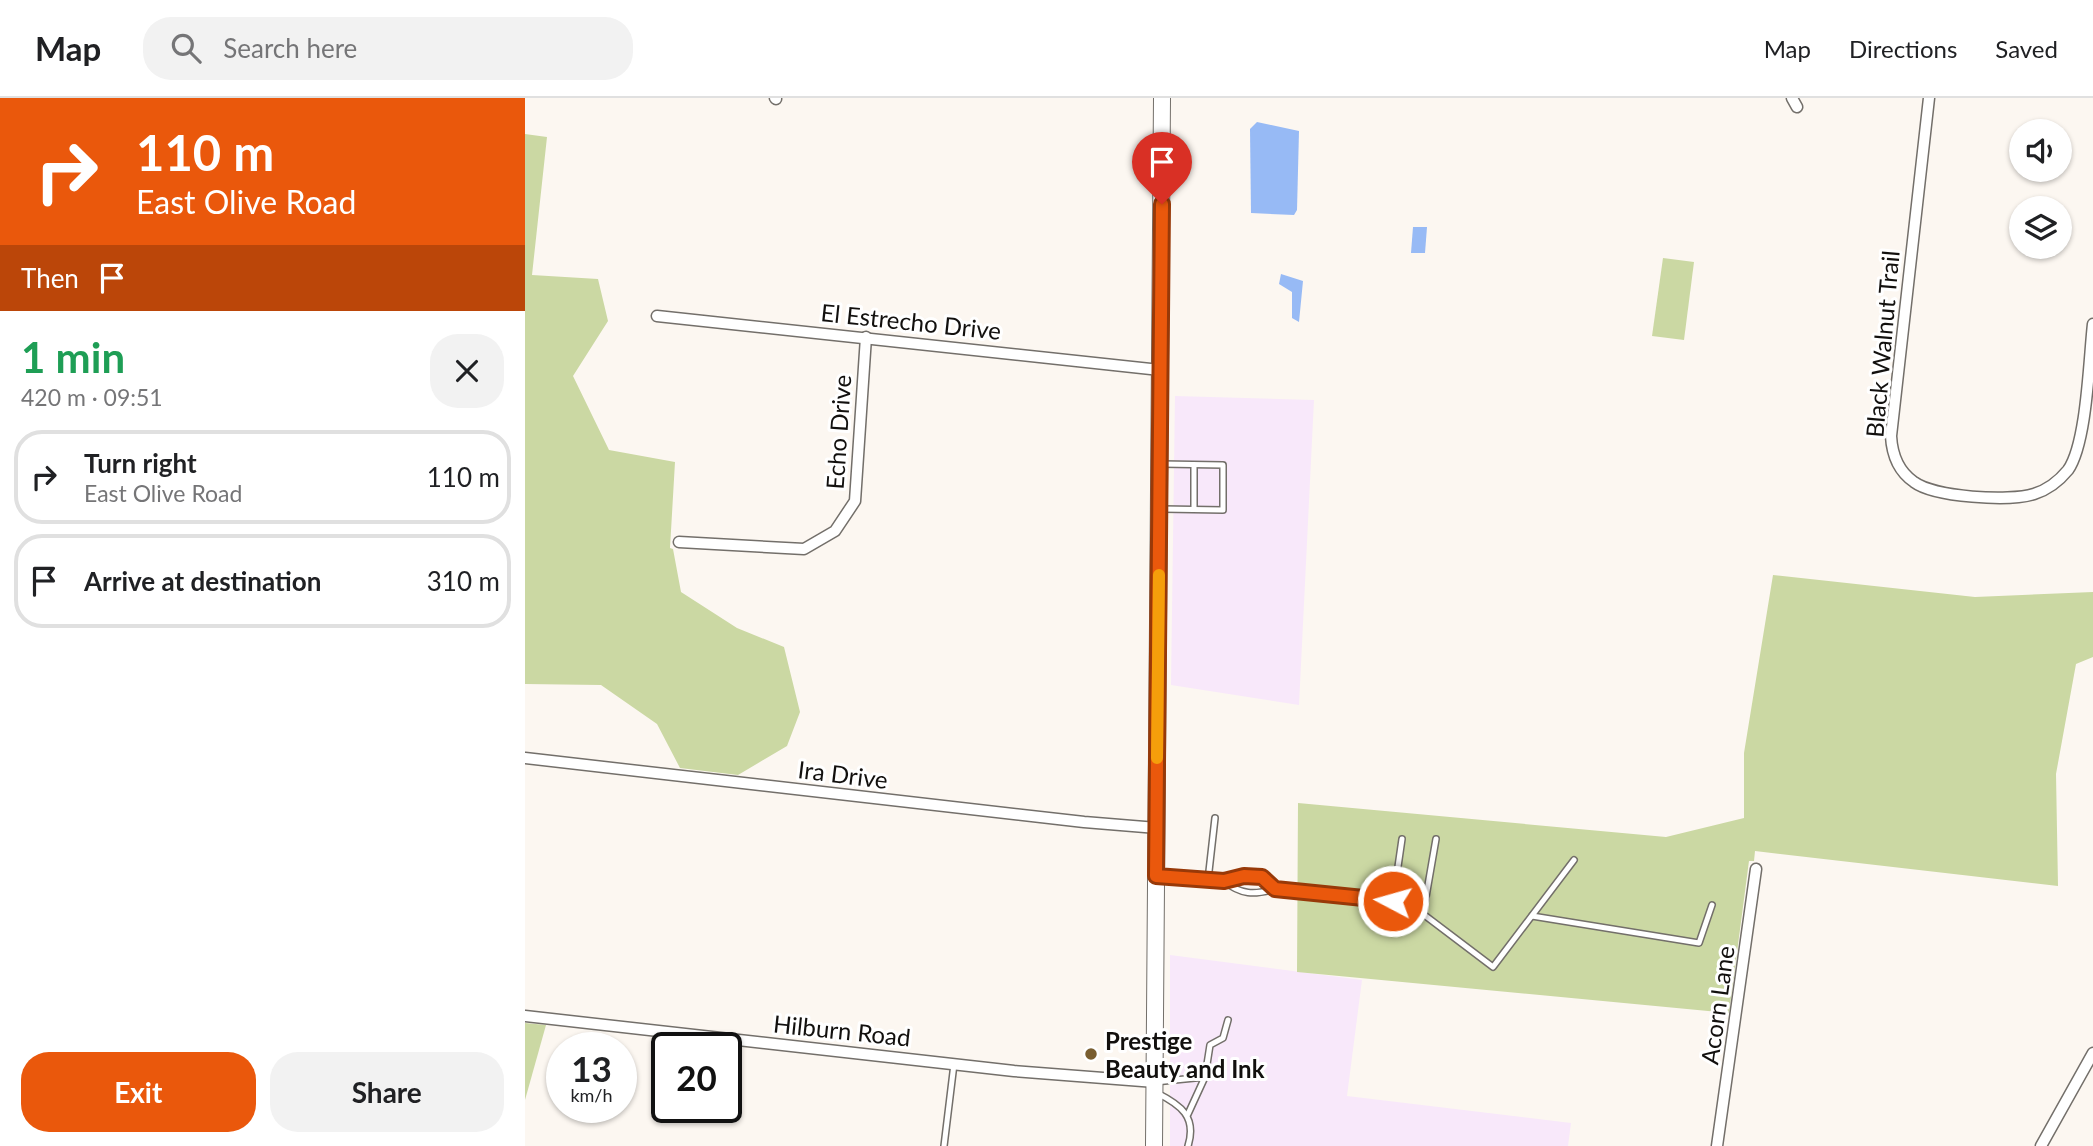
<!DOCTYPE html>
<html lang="en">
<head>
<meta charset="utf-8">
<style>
  body { margin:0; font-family:Lato,sans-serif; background:#f2f2f2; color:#202124; height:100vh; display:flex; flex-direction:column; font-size:26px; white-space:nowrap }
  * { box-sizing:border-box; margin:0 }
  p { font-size:23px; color:#757577 }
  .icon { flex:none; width:38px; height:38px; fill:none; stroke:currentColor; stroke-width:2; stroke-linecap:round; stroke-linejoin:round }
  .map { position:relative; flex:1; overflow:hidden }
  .panel { display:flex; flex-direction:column; background:#fff; width:525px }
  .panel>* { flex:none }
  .hud { background:#ea580c; color:#fff; overflow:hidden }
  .fabs { position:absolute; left:1484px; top:21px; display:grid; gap:14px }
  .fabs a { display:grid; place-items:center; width:63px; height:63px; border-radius:50%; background:#fff; box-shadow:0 2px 5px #0004; font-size:35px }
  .speed { position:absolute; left:21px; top:934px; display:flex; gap:14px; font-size:35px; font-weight:700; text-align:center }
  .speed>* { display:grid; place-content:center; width:91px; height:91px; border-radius:50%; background:#fff; box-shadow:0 2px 5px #0004; line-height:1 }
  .speed small { font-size:18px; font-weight:400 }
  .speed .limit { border:4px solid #111; border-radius:10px; background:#fff; color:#111 }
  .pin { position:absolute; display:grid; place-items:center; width:60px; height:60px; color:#fff; margin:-72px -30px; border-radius:50% 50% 50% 0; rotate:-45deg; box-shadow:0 0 7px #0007 }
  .pin .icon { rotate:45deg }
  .me { position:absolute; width:77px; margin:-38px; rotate:276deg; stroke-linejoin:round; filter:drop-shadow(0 0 5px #0008) }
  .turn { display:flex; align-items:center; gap:24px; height:147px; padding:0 21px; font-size:32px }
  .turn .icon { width:91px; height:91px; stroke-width:2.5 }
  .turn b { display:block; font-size:49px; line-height:60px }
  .then { display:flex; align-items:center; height:66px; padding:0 21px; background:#0003; gap:14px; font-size:26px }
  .round { display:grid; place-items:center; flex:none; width:74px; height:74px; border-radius:28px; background:#f2f2f2 }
  .headline { display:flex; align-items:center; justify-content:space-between; height:119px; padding:0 21px }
  h1 { font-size:42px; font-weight:700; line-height:52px; color:#1e9e55 }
  .primary-button { display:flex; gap:14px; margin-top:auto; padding:14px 21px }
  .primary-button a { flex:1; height:80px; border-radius:28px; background:#ea580c; color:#fff; font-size:28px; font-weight:700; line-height:80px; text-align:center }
  .primary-button a+a { background:#f2f2f2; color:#202124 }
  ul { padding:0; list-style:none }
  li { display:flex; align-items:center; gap:21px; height:94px; margin:0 14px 10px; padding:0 7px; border:4px solid #e0e0e0; border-radius:28px }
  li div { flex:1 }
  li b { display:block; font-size:26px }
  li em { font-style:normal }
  header { display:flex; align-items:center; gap:42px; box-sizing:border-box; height:98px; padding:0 35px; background:#fff; border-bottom:2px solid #e0e0e0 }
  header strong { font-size:33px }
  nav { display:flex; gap:38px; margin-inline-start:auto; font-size:24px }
  .search { width:490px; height:63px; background:#f2f2f2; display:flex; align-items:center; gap:18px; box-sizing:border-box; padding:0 24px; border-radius:28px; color:#757577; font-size:26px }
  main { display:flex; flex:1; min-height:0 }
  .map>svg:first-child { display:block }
</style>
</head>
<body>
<header>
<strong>Map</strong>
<div class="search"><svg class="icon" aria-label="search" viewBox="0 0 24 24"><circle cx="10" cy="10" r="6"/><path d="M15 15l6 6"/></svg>Search here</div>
<nav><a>Map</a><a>Directions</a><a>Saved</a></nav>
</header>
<main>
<section class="panel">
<div class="hud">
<div class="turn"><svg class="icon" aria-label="right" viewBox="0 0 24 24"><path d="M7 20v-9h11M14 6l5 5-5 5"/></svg><div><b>110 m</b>East Olive Road</div></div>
<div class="then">Then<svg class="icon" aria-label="arrive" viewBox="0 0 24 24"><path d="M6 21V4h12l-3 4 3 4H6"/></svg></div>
</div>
<div class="headline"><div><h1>1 min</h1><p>420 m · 09:51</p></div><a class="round"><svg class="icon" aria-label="close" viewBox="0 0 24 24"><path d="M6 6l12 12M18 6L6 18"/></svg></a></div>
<ul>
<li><svg class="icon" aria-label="right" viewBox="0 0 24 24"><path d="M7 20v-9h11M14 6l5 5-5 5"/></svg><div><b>Turn right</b><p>East Olive Road</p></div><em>110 m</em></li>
<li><svg class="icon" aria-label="arrive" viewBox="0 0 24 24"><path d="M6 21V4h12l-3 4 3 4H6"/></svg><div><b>Arrive at destination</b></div><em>310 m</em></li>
</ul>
<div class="primary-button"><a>Exit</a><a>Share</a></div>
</section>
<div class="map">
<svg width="1568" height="1048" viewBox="0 0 1568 1048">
  <rect width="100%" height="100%" fill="#fcf7f1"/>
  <g fill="#f8e8fa">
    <polygon points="650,298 789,302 774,607 646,587"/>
    <polygon points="645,857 837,882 822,998 1046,1025 1043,1048 645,1048"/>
  </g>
  <g fill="#cbd8a3">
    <polygon points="0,36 22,39 7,177 73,181 83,223 48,278 84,352 150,364 145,450 148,451 156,494 212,530 259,549 275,614 262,648 213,677 155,670 132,626 76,587 0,586"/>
    <polygon points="1138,160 1169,164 1159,242 1127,238"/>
    <polygon points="1248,477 1450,499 1568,494 1568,559 1551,566 1531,676 1533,788 1230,753 1229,763 1224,763 1204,915 772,874 773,705 1141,739 1219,720 1219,655"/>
    <polygon points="0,925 21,927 0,1002"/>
  </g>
  <g fill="#97baf5">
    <polygon points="732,24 774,33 772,112 769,117 726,115 725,31"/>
    <polygon points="888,129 902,129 900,155 886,155"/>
    <polygon points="756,176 778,183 774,224 767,220 767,194 754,186"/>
  </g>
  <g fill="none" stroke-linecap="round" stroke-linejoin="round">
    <g stroke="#736f6a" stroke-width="8">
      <g id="lane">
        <polyline points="637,366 698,367 698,412 638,411"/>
        <polyline points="669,411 669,367"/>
        <polyline points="634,778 699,783 719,778 738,779 750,791"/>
        <polyline points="683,782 690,720"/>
        <path d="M699 783C716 797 729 797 750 791L868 803 898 816 968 869 1049 762"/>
        <polyline points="868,803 877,741"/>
        <polyline points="898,816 911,741"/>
        <polyline points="1007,818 1174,845 1187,807"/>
        <polyline points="630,984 680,979 685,947 698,940 703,922"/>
        <path d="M632 995C656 1007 672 1019 663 1048"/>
        <polyline points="663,1016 680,979"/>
        <polyline points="419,1048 429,966"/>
      </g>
    </g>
    <g stroke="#736f6a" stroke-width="13">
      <g id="street">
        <polyline points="250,0 251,1"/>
        <polyline points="1267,0 1272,9"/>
        <path d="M1404 0 1366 338C1367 356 1373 373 1389 384 1409 399 1484 404 1509 396 1522 392 1534 383 1543 372 1562 345 1564 261 1568 226"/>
        <polyline points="132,218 635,272"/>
        <polyline points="154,444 279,451 310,433 330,403 341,239"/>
        <polyline points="0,660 559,724 632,730"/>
        <polyline points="0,918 489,973 630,984"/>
        <polyline points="1192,1048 1231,771"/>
        <polyline points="1516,1048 1568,955"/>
      </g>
    </g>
    <g stroke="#736f6a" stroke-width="18">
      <polyline id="secondary" points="629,1048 637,0"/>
    </g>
    <use href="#lane" stroke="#fff" stroke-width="5"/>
    <use href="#street" stroke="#fff" stroke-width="10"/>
    <use href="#secondary" stroke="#fff" stroke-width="16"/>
  </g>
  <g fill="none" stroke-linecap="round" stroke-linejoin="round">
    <g stroke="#983908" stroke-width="18">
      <polyline id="route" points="637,106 631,778 699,783 719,778 737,779 750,791 868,803"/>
    </g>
    <use href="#route" stroke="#ea580c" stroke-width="12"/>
    <polyline stroke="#f59e0b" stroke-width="12" points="632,660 634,477"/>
  </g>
  <circle fill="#795e30" stroke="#fff" stroke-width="2.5" cx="566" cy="956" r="7"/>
  <g text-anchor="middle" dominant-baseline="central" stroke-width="6" stroke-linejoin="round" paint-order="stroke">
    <g font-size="24" fill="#12100e" stroke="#fff">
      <text transform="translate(386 223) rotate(6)">El Estrecho Drive</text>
      <text transform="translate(1357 246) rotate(-85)">Black Walnut Trail</text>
      <text transform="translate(313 334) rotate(-86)">Echo Drive</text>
      <text transform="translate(318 676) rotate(7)">Ira Drive</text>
      <text transform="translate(1192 907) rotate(-82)">Acorn Lane</text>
      <text transform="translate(317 932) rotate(6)">Hilburn Road</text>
    </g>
    <g font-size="24" font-weight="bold" fill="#12100e" stroke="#fff" text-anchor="start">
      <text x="580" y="942">Prestige<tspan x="580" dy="28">Beauty and Ink</tspan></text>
    </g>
  </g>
</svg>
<div class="fabs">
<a><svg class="icon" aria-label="sound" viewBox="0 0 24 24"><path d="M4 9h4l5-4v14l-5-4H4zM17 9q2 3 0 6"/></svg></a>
<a><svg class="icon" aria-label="layers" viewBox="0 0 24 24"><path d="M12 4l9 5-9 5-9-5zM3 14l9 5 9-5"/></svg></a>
</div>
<div class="speed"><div>13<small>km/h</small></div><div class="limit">20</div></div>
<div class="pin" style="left:637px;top:106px;background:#d93025"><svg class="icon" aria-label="arrive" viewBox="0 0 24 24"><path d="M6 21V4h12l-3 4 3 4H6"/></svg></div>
<svg class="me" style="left:868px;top:803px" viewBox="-20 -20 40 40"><circle r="17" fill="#ea580c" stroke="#fff" stroke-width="3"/><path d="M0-11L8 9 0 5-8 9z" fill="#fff"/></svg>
</div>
</main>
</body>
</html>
